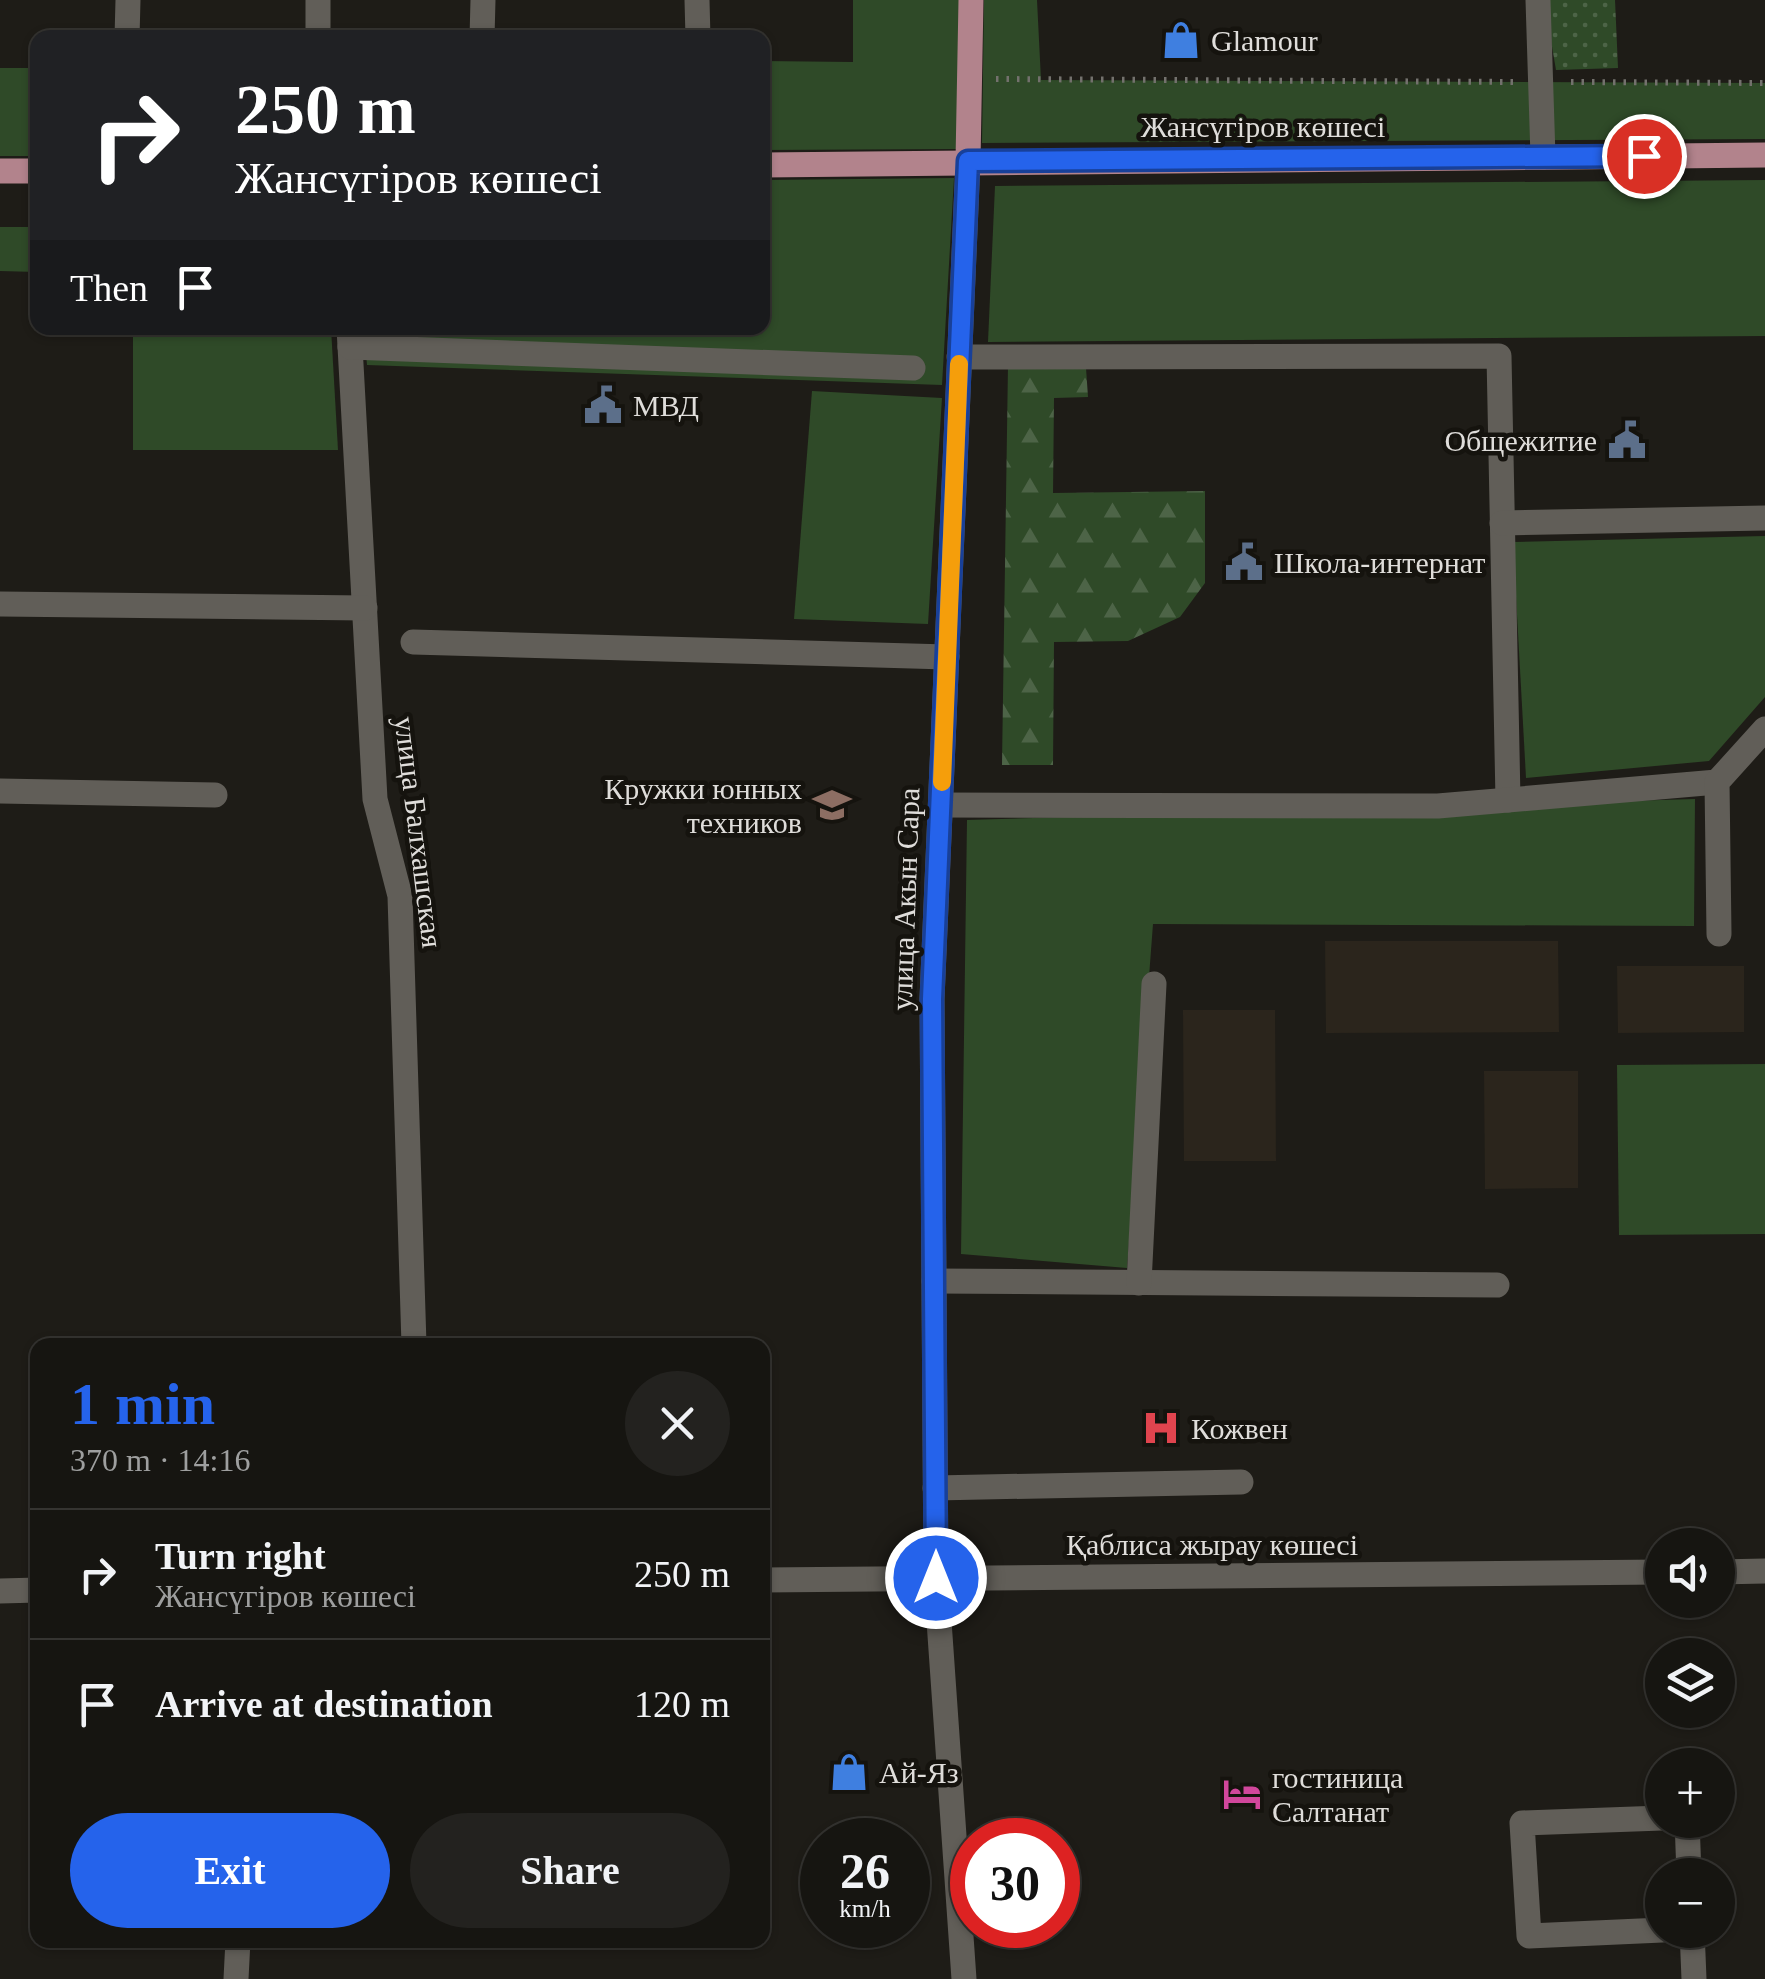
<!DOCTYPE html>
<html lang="en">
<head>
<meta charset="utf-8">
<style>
  body { margin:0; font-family:Georgia,serif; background:#23221f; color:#f1f3f6; height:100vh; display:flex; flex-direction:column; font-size:38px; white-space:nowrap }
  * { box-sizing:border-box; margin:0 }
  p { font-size:32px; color:#9e9f9f }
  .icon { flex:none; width:55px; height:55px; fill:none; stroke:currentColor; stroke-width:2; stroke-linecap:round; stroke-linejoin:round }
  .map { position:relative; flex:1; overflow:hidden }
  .panel { position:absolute; left:30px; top:1338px; width:740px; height:610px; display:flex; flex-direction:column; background:#161511; border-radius:20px; box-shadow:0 2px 8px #0004,0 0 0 2px #353431 }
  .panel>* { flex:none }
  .hud { position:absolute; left:30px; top:30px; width:740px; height:305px; border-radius:20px; box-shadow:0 2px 8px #0004,0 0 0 2px #353431; background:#202124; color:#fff; overflow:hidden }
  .controls { position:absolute; left:1645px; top:1528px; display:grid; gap:20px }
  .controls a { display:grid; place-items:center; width:90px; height:90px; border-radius:50%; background:#161511; box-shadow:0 2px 8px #0004,0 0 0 2px #353431; font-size:50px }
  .speed { position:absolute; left:800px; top:1818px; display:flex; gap:20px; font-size:50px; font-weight:700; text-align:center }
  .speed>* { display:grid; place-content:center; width:130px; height:130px; border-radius:50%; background:#161511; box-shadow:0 2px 8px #0004,0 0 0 2px #353431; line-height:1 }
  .speed small { font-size:25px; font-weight:400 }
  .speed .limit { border:15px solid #d22; background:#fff; color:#111 }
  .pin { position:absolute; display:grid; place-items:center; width:85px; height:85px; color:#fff; margin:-42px; border:5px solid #fff; border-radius:50%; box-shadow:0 2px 10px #0007 }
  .me { position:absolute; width:110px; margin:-55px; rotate:0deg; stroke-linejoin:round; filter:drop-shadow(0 0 8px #0008) }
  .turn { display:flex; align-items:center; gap:35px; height:210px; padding:0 40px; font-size:45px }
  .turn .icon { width:130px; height:130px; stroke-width:2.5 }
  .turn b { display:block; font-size:70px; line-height:85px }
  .then { display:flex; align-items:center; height:95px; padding:0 40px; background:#0003; gap:20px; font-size:38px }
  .round { display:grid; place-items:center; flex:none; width:105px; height:105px; border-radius:52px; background:#23221f }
  .headline { display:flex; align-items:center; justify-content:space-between; height:170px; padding:0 40px }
  h1 { font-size:60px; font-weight:800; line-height:75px; color:#2563eb }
  .primary-button { display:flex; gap:20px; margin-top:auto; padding:20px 40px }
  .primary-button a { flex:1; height:115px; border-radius:60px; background:#2563eb; color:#fff; font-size:40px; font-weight:800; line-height:115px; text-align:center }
  .primary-button a+a { background:#23221f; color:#f1f3f6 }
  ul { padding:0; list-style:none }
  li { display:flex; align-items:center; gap:30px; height:130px; padding:0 40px; border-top:2px solid #353431 }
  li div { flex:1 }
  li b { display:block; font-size:38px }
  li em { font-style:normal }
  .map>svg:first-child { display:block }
</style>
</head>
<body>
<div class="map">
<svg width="1765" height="1979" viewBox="0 0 1765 1979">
  <defs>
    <pattern id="forest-firs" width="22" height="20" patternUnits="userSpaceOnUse" patternTransform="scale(2.5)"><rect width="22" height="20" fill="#2f4a28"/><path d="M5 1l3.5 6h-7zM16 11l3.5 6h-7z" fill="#4d6447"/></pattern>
    <pattern id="park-dots" width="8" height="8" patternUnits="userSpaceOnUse" patternTransform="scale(2.5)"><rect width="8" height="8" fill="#2f4a28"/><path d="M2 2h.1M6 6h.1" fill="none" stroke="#4d6447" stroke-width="1.8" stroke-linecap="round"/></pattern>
  </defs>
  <rect width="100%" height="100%" fill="#1e1c17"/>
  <g fill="#2b251c">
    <polygon points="1325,941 1558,941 1559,1032 1326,1033"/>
    <polygon points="1617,966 1744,966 1744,1032 1618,1033"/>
    <polygon points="1183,1010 1275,1010 1276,1161 1184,1161"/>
    <polygon points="1484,1071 1578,1071 1578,1188 1485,1189"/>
  </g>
  <g fill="#2f4a28">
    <polygon points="853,0 963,0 959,149 763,150 762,61 853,62"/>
    <polygon points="984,0 1037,0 1041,80 1765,83 1765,139 982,143"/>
    <rect x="0" y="68" width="37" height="88"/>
    <polygon points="954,178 942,385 367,365 364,328 762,328 763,180"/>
    <polygon points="1765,180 1765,336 988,342 995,186"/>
    <polygon points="0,227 37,227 37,272 0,271"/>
    <polygon points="133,328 331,328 338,450 133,450"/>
    <polygon points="812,391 942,398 928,624 794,619"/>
    <polygon points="1765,536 1765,697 1709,761 1526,778 1513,542"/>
    <polygon points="1695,799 1694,926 1153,924 1127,1268 961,1254 967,820"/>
    <polygon points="1765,1064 1765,1234 1619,1235 1617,1065"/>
  </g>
  <polygon fill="url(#forest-firs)" points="1008,366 1086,368 1088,397 1054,398 1053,493 1205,491 1205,583 1180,617 1128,641 1054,642 1053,765 1002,765"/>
  <polygon fill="url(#park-dots)" points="1544,0 1615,0 1618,68 1556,70"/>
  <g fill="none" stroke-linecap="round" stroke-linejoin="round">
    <g stroke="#73716d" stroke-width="6" stroke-dasharray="2.5 8" stroke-linecap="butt">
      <polyline points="996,79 1514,82"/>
      <polyline points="1571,82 1765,83"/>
    </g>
    <g stroke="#615e58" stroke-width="25">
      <polyline points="697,0 698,38"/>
      <polyline points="1538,0 1543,157"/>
      <polyline points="127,38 128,0"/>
      <polyline points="318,38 318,0"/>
      <polyline points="482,38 483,0"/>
      <polyline points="349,328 375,799 400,896 414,1345"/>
      <polyline points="350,347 913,368"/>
      <polyline points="959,357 1499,356 1508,800"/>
      <polyline points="1502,523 1765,518"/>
      <polyline points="0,604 365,608"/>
      <polyline points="413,642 947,657"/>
      <polyline points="0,791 215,795"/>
      <polyline points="941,805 1438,806 1717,782"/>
      <polyline points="1719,934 1717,782 1765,729"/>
      <polyline points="934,1281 1497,1285"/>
      <polyline points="1139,1283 1154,984"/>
      <polyline points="935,1488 1241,1482"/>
      <polyline points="1718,1572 1765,1571"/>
      <polyline points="762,1580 1662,1572"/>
      <polyline points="0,1591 38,1590"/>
      <polyline points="1662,1818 1522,1823 1529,1936 1662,1930"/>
      <polyline points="1687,1820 1689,1875"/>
      <polyline points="1692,1930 1694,1979"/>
      <polyline points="236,1979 238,1940"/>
      <polyline points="964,1979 936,1578 932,999 968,161"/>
    </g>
    <g stroke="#b2838c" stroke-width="25">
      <polyline points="968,161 971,0"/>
      <polyline points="762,165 1765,155"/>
      <polyline points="0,171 38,171"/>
    </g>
  </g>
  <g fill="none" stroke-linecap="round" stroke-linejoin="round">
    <g stroke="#184099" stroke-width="25">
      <polyline id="route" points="936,1578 932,999 968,161 1644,156"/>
    </g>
    <use href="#route" stroke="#2563eb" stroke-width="18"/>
    <polyline stroke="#f59e0b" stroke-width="18" points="942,782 959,364"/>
  </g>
  <defs>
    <g id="shop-bare" transform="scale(3)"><path d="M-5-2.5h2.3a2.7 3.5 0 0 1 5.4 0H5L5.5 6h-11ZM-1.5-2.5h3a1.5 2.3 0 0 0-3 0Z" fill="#3f7fe0" stroke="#15130e" stroke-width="2.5" paint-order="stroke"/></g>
    <g id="civic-bare" transform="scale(3)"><path d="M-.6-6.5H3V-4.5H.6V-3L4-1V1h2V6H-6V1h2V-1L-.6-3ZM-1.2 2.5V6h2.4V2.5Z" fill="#5c6f8a" stroke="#15130e" stroke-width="2.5" paint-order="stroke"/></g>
    <g id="school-bare" transform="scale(3)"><path d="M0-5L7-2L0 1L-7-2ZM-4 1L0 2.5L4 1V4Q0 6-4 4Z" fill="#8d6e63" stroke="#15130e" stroke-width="2.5" paint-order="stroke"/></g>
    <g id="hospital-bare" transform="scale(3)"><path d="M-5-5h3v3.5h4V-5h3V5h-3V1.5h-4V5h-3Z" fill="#e0444e" stroke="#15130e" stroke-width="2.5" paint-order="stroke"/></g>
    <g id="hotel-bare" transform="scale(3)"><path d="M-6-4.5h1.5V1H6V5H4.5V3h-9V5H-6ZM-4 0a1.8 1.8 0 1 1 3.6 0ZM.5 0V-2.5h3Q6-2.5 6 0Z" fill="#d1479c" stroke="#15130e" stroke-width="2.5" paint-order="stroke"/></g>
  </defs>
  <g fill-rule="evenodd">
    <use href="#shop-bare" x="1181" y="40"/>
    <use href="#civic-bare" x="603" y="405"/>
    <use href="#civic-bare" x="1627" y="440"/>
    <use href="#civic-bare" x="1244" y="562"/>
    <use href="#school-bare" x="832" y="805"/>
    <use href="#hospital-bare" x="1161" y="1428"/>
    <use href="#shop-bare" x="849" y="1772"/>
    <use href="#hotel-bare" x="1242" y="1794"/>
  </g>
  <g text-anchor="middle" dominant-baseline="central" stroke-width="9" stroke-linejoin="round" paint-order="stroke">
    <g font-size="30" fill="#dfddda" stroke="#15130e" text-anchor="start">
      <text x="1211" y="40">Glamour</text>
      <text x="633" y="405">МВД</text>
      <text x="1597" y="440" text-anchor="end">Общежитие</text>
      <text x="1274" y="562">Школа-интернат</text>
      <text x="802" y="788" text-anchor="end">Кружки юнных<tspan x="802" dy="34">техников</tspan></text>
      <text x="1191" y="1428">Кожвен</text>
      <text x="879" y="1772">Ай-Яз</text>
      <text x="1272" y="1777">гостиница<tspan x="1272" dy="34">Салтанат</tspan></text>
    </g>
    <g font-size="30" fill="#dfddda" stroke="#15130e">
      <text x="1263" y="126">Жансүгіров көшесі</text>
      <text transform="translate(419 832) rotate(83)">улица Балхашская</text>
      <text transform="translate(905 899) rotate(-88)">улица Акын Сара</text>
      <text x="1212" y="1544">Қаблиса жырау көшесі</text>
    </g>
  </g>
</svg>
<div class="controls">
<a><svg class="icon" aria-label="sound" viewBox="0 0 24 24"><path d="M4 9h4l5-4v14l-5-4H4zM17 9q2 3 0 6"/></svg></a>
<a><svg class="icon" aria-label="layers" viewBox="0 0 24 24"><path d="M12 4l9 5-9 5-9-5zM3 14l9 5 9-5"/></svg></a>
<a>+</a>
<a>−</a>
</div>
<div class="speed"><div>26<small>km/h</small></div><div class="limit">30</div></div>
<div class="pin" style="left:1644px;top:156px;background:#d93025"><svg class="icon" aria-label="arrive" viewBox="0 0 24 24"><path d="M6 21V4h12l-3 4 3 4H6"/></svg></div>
<svg class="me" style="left:936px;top:1578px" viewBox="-20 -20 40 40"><circle r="17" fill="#2563eb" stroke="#fff" stroke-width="3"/><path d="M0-11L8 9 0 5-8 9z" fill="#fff"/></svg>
<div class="hud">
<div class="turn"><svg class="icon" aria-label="right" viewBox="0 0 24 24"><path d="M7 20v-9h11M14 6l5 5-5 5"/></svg><div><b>250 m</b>Жансүгіров көшесі</div></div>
<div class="then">Then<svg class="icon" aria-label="arrive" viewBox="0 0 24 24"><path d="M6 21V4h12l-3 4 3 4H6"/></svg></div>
</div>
<section class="panel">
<div class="headline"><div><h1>1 min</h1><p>370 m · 14:16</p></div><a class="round"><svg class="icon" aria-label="close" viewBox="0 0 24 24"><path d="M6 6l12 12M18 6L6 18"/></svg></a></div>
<ul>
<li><svg class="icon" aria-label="right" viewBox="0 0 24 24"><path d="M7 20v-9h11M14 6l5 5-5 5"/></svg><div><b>Turn right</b><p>Жансүгіров көшесі</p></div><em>250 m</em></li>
<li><svg class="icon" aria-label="arrive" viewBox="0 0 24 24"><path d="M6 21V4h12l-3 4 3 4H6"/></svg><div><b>Arrive at destination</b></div><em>120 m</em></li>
</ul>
<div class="primary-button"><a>Exit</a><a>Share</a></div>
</section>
</div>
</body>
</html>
